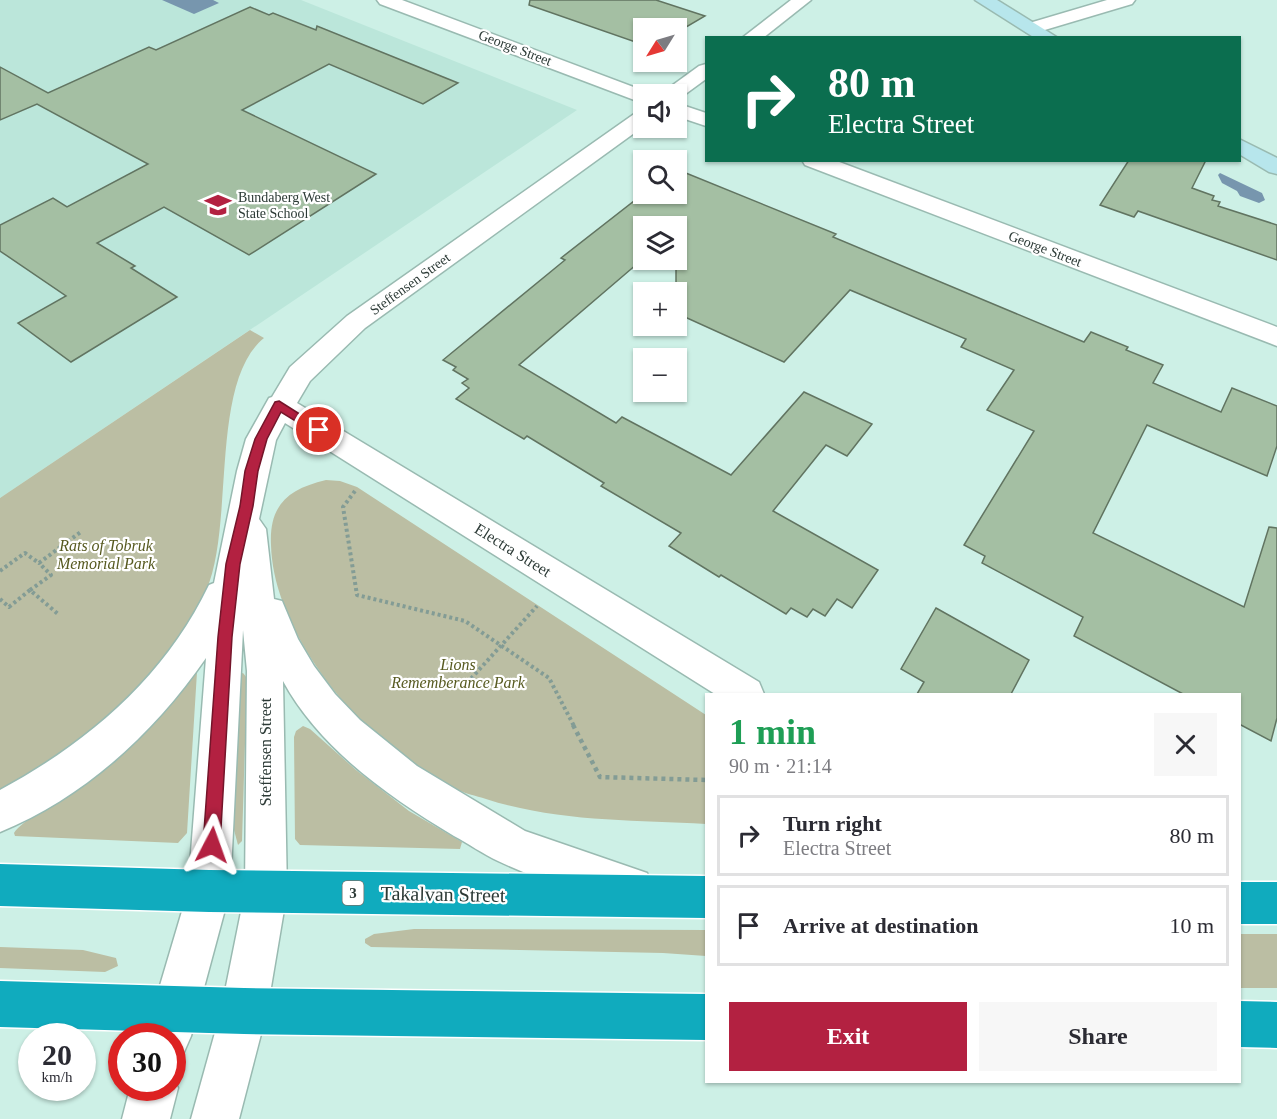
<!DOCTYPE html>
<html lang="en">
<head>
<meta charset="utf-8">
<style>
  body { margin:0; font-family:"Times New Roman",serif; background:#f7f7f7; color:#2b2b33; height:100vh; display:flex; flex-direction:column; font-size:22px; white-space:nowrap }
  * { box-sizing:border-box; margin:0 }
  p { font-size:20px; color:#7c7c81 }
  .icon { flex:none; width:33px; height:33px; fill:none; stroke:currentColor; stroke-width:2; stroke-linecap:round; stroke-linejoin:round }
  .map { position:relative; flex:1; overflow:hidden }
  .panel { position:absolute; left:705px; top:693px; width:536px; height:390px; display:flex; flex-direction:column; background:#fff; border-radius:0px; box-shadow:0 2px 4px #0004 }
  .panel>* { flex:none }
  .guide { position:absolute; left:705px; top:36px; width:536px; height:126px; border-radius:0px; box-shadow:0 2px 4px #0004; background:#0b6e4f; color:#fff; overflow:hidden }
  .needle { width:39px; rotate:233deg }
  .tools { position:absolute; left:633px; top:18px; display:grid; gap:12px }
  .tools a { display:grid; place-items:center; width:54px; height:54px; border-radius:0px; background:#fff; box-shadow:0 2px 4px #0004; font-size:30px }
  .speed { position:absolute; left:18px; top:1023px; display:flex; gap:12px; font-size:30px; font-weight:700; text-align:center }
  .speed>* { display:grid; place-content:center; width:78px; height:78px; border-radius:50%; background:#fff; box-shadow:0 2px 4px #0004; line-height:1 }
  .speed small { font-size:15px; font-weight:400 }
  .speed .limit { border:9px solid #d22; background:#fff; color:#111 }
  .pin { position:absolute; display:grid; place-items:center; width:51px; height:51px; color:#fff; margin:-26px; border:3px solid #fff; border-radius:50%; box-shadow:0 2px 6px #0007 }
  .me { position:absolute; width:66px; margin:-33px; rotate:4deg; stroke-linejoin:round; filter:drop-shadow(0 0 4px #0008) }
  .turn { display:flex; align-items:center; gap:21px; height:126px; padding:0 24px; font-size:27px }
  .turn .icon { width:78px; height:78px; stroke-width:2.5 }
  .turn b { display:block; font-size:42px; line-height:51px }
  .round { display:grid; place-items:center; flex:none; width:63px; height:63px; border-radius:0px; background:#f7f7f7 }
  .summary { display:flex; align-items:center; justify-content:space-between; height:102px; padding:0 24px }
  h1 { font-size:36px; font-weight:800; line-height:45px; color:#1e9e55 }
  .cta { display:flex; gap:12px; margin-top:auto; padding:12px 24px }
  .cta a { flex:1; height:69px; border-radius:0px; background:#b32141; color:#fff; font-size:24px; font-weight:800; line-height:69px; text-align:center }
  .cta a+a { background:#f7f7f7; color:#2b2b33 }
  ul { padding:0; list-style:none }
  li { display:flex; align-items:center; gap:18px; height:81px; margin:0 12px 9px; padding:0 12px; border:3px solid #e1e1e2; border-radius:0px }
  li div { flex:1 }
  li b { display:block; font-size:22px }
  li em { font-style:normal }
  .map>svg:first-child { display:block }
</style>
</head>
<body>
<div class="map">
<svg width="1277" height="1119" viewBox="0 0 1277 1119">
  <rect width="100%" height="100%" fill="#cdf0e6"/>
  <polygon fill="#bbe6da" points="0,0 301,0 577,110 0,498"/>
  <g fill="#bbbea3">
    <path d="M250 330 264 338C209 383 235 526 206 591 175 657 122 713 64 756 45 770 21 780 0 791V498Z"/>
    <path d="M326 480 340 481 357 487 706 715V824C632 820 557 822 486 799 476 796 464 793 455 789 438 780 404 761 389 748 334 700 273 620 271 545 269 505 288 489 326 480Z"/>
    <path d="M197 672 187 833 178 843 15 836 14 833C22 820 56 804 70 793 114 755 158 716 197 672Z"/>
    <polygon points="243,673 247,678 242,841 238,845 230,815 240,674"/>
    <polygon points="303,726 310,729 356,770 409,811 462,842 460,849 300,845 295,839 294,737 296,731"/>
    <polygon points="414,929 706,930 706,956 663,953 371,947 365,943 365,939 374,934"/>
    <rect x="1239" y="934" width="38" height="54"/>
    <polygon points="0,947 83,950 116,958 118,966 105,972 0,968"/>
  </g>
  <g fill="#7796ae">
    <polygon points="162,0 213,0 219,3 194,14"/>
    <polygon points="1220,173 1262,193 1265,200 1259,203 1240,196 1237,191 1222,183 1218,175"/>
  </g>
  <g fill="#a4bfa3" stroke="#617461" stroke-width="1.5">
    <polygon points="530,0 656,0 705,16 676,33 676,28 644,28 644,45 529,5"/>
    <polygon points="250,7 269,15 273,13 316,30 317,26 458,83 423,104 329,64 242,110 376,174 249,255 164,207 97,243 135,266 131,268 177,297 71,362 18,323 66,296 0,251 0,225 53,198 67,207 148,164 37,104 0,120 0,67 48,93 149,47 156,50"/>
    <polygon points="1129,160 1206,160 1192,188 1214,196 1212,200 1220,202 1218,206 1277,225 1277,260 1138,211 1134,217 1100,205"/>
    <polygon points="676,169 836,234 833,237 1084,342 1091,332 1128,347 1126,350 1163,365 1153,383 1221,412 1232,388 1277,406 1277,446 1267,476 1147,425 1093,533 1244,607 1269,527 1277,528 1277,718 1271,741 1239,724 1239,694 1183,694 1074,636 1083,617 982,563 985,556 964,545 1034,431 987,410 1014,370 961,347 966,339 850,290 784,362 676,313 676,226 644,226 644,258 519,365 616,423 622,417 731,475 804,392 872,424 847,456 826,445 773,511 878,570 852,608 837,599 825,616 813,609 807,617 791,608 786,614 721,575 719,577 669,546 681,533 601,486 604,483 527,436 524,439 456,399 469,388 462,383 468,379 453,370 456,367 443,360 565,260 561,258 643,194 676,194"/>
    <polygon points="936,608 1029,660 1011,694 917,694 924,682 901,669"/>
  </g>
  <g fill="none" stroke-linecap="round" stroke-linejoin="round">
    <g stroke="#99bab1" stroke-width="3">
      <g id="street">
        <polygon points="377,0 402,0 652,94 644,94 644,103 637,101 380,4"/>
        <polygon points="791,0 811,0 763,38 742,38"/>
        <polygon points="1107,0 1135,0 1132,4 1038,32 1026,32 1023,28 1026,24"/>
        <polygon points="706,64 706,79 680,98 676,99 676,94 663,94 666,90 699,66"/>
        <polygon points="676,103 706,113 706,126 676,116"/>
        <path d="M644 110V126L365 328 310 381 297 403 759 682 764 694H715L285 423 276 440 259 519 266 529 274 599 282 601 298 639 314 666 335 694 360 720 417 766 525 831 647 873 653 888 647 903 632 909C587 895 541 881 498 861 483 854 469 844 454 836 389 797 320 749 283 681L287 892 267 1011 239 1119H191L221 1011 245 892 247 671 243 630 230 891 191 1036 184 1052 172 1057V1036H145L188 891 206 658C154 733 85 797 0 832V790C89 742 165 677 209 585L214 583 237 471 246 439 269 398 272 397 290 367 347 316 637 112Z"/>
        <polygon points="802,160 834,160 1277,327 1277,346 805,165"/>
        <polygon points="172,1075 178,1088 170,1119 122,1119 130,1088 172,1088"/>
      </g>
    </g>
    <g stroke="#99bab1" stroke-width="3">
      <g id="secondary">
        <polygon points="975,0 997,0 1058,38 1035,38"/>
        <polygon points="1239,139 1277,158 1277,174 1269,172 1239,154"/>
      </g>
    </g>
    <g stroke="#fff" stroke-width="3">
      <g id="highway">
        <polygon points="0,864 209,870 706,876 706,918 209,912 0,906"/>
        <rect x="1239" y="882" width="38" height="42"/>
        <polygon points="0,981 244,988 706,994 706,1040 244,1034 0,1027"/>
        <polygon points="1239,1001 1277,1002 1277,1048 1239,1047"/>
      </g>
    </g>
    <g stroke="#839c95" stroke-width="4" stroke-dasharray="3 3" stroke-linecap="butt">
      <polyline points="355,491 343,507 357,595 465,621 549,678 574,726"/>
      <polyline points="0,571 25,553 39,563 82,531"/>
      <polyline points="30,590 51,575 39,563"/>
      <polyline points="0,599 9,607 30,590 58,614"/>
      <polyline points="467,683 537,606"/>
    </g>
    <polyline stroke="#839c95" stroke-width="4.5" stroke-dasharray="4 4" stroke-linecap="butt" points="573,725 600,777 706,780"/>
    <use href="#street" fill="#fff" fill-rule="evenodd"/>
    <use href="#secondary" fill="#b7e6ec" fill-rule="evenodd"/>
    <use href="#highway" fill="#10abbe" fill-rule="evenodd"/>
  </g>
  <polygon fill="#b32141" stroke="#74152a" stroke-width="1.5" points="279,401 325,430 323,433 315,433 281,412 267,439 258,471 253,506 240,564 232,637 220,845 218,851 212,853 206,851 203,845 218,637 226,564 240,506 245,471 255,439 275,402"/>
  <defs>
    <g id="school-bare" transform="scale(2.07)"><path d="M0-5L7-2L0 1L-7-2ZM-4 1L0 2.5L4 1V4Q0 6-4 4Z" fill="#b32141" stroke="#fff" stroke-width="2.5" paint-order="stroke"/></g>
  </defs>
  <g fill-rule="evenodd">
    <use href="#school-bare" x="218" y="205"/>
  </g>
  <g text-anchor="middle" dominant-baseline="central" stroke-width="4.5" stroke-linejoin="round" paint-order="stroke">
    <g font-size="14" fill="#2c3a36" stroke="#fff">
      <text transform="translate(515 48) rotate(21)">George Street</text>
      <text transform="translate(1045 249) rotate(21)">George Street</text>
      <text transform="translate(410 284) rotate(-36)">Steffensen Street</text>
    </g>
    <g font-size="14" fill="#2c3a36" stroke="#fff" text-anchor="start">
      <text x="238" y="197">Bundaberg West<tspan x="238" dy="16">State School</tspan></text>
    </g>
    <rect fill="#fff" stroke="#6b7572" stroke-width="1.5" x="342.5" y="881" width="21" height="24" rx="4.5"/>
    <g font-size="15" font-weight="bold" fill="#2c3a36">
      <text x="353" y="893">3</text>
    </g>
    <g font-size="16" font-style="italic" fill="#575a20" stroke="#fff">
      <text x="106" y="545">Rats of Tobruk<tspan x="106" dy="18">Memorial Park</tspan></text>
      <text x="458" y="664">Lions<tspan x="458" dy="18">Rememberance Park</tspan></text>
    </g>
    <g font-size="16" fill="#2c3a36" stroke="#fff">
      <text transform="translate(513 550) rotate(32)">Electra Street</text>
      <text transform="translate(265 752) rotate(-90)">Steffensen Street</text>
    </g>
    <g font-size="20" fill="#2c3a36" stroke="#fff">
      <text transform="translate(443 894) rotate(1)">Takalvan Street</text>
    </g>
  </g>
</svg>
<div class="tools">
<a><svg class="needle" viewBox="-14 -14 28 28"><path d="M0-13l5 13h-10z" fill="#e53935"/><path d="M0 13l5-13h-10z" fill="#7c7c81"/></svg></a>
<a><svg class="icon" aria-label="sound" viewBox="0 0 24 24"><path d="M4 9h4l5-4v14l-5-4H4zM17 9q2 3 0 6"/></svg></a>
<a><svg class="icon" aria-label="search" viewBox="0 0 24 24"><circle cx="10" cy="10" r="6"/><path d="M15 15l6 6"/></svg></a>
<a><svg class="icon" aria-label="layers" viewBox="0 0 24 24"><path d="M12 4l9 5-9 5-9-5zM3 14l9 5 9-5"/></svg></a>
<a>+</a>
<a>−</a>
</div>
<div class="speed"><div>20<small>km/h</small></div><div class="limit">30</div></div>
<div class="pin" style="left:319px;top:430px;background:#d93025"><svg class="icon" aria-label="arrive" viewBox="0 0 24 24"><path d="M6 21V4h12l-3 4 3 4H6"/></svg></div>
<svg class="me" style="left:212px;top:845px" viewBox="-20 -20 40 40"><path d="M0-17L14 15 0 8-14 15z" fill="#b32141" stroke="#fff" stroke-width="4"/></svg>
<div class="guide">
<div class="turn"><svg class="icon" aria-label="right" viewBox="0 0 24 24"><path d="M7 20v-9h11M14 6l5 5-5 5"/></svg><div><b>80 m</b>Electra Street</div></div>
</div>
<section class="panel">
<div class="summary"><div><h1>1 min</h1><p>90 m · 21:14</p></div><a class="round"><svg class="icon" aria-label="close" viewBox="0 0 24 24"><path d="M6 6l12 12M18 6L6 18"/></svg></a></div>
<ul>
<li><svg class="icon" aria-label="right" viewBox="0 0 24 24"><path d="M7 20v-9h11M14 6l5 5-5 5"/></svg><div><b>Turn right</b><p>Electra Street</p></div><em>80 m</em></li>
<li><svg class="icon" aria-label="arrive" viewBox="0 0 24 24"><path d="M6 21V4h12l-3 4 3 4H6"/></svg><div><b>Arrive at destination</b></div><em>10 m</em></li>
</ul>
<div class="cta"><a>Exit</a><a>Share</a></div>
</section>
</div>
</body>
</html>
